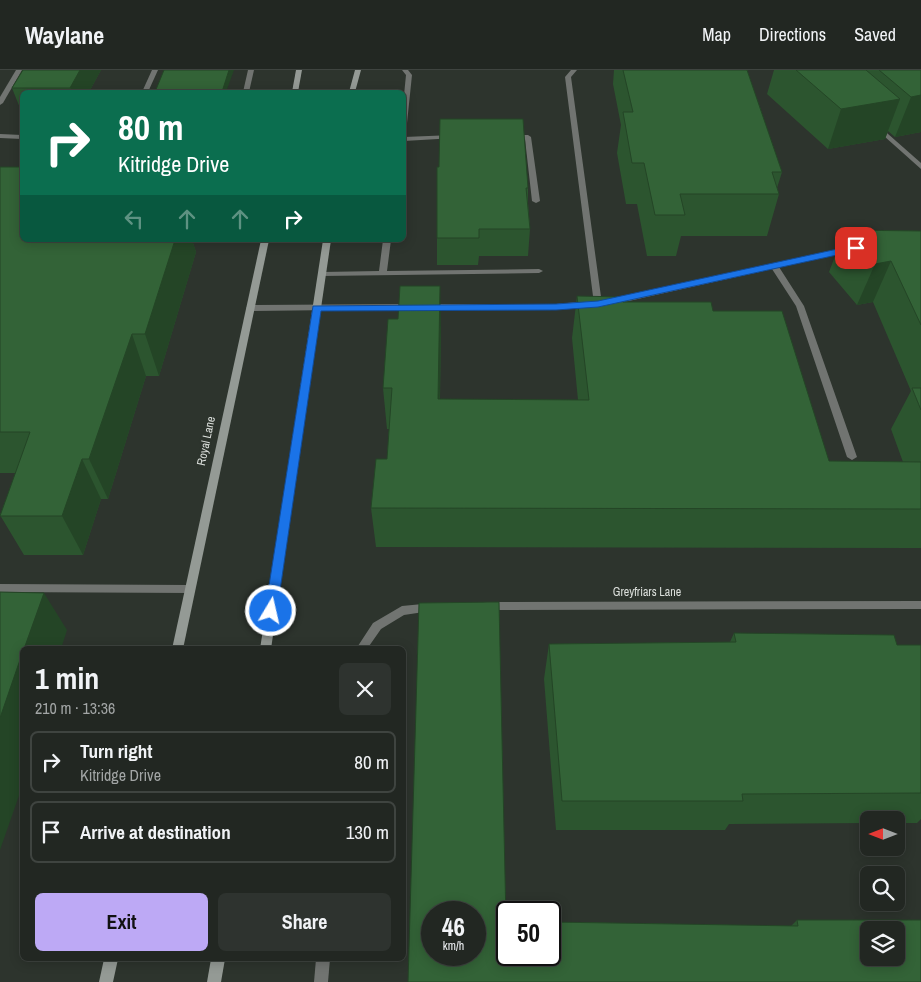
<!DOCTYPE html>
<html lang="en">
<head>
<meta charset="utf-8">
<style>
  body { margin:0; font-family:"Archivo Narrow",sans-serif; background:#2e332f; color:#f1f3f6; height:100vh; display:flex; flex-direction:column; font-size:19px; white-space:nowrap }
  * { box-sizing:border-box; margin:0 }
  p { font-size:16px; color:#a2a5a5 }
  .icon { flex:none; width:28px; height:28px; fill:none; stroke:currentColor; stroke-width:2; stroke-linecap:round; stroke-linejoin:round }
  .map { position:relative; flex:1; overflow:hidden }
  .drawer { position:absolute; left:20px; top:576px; width:386px; height:315px; display:flex; flex-direction:column; background:#222722; border-radius:8px; box-shadow:0 2px 12px #0003,0 0 0 1px #3f4440 }
  .drawer>* { flex:none }
  .top-card { position:absolute; left:20px; top:20px; width:386px; height:152px; border-radius:8px; box-shadow:0 2px 12px #0003,0 0 0 1px #3f4440; background:#0b6e4f; color:#fff; overflow:hidden }
  .needle { width:32px; rotate:270deg }
  .fabs { position:absolute; left:860px; top:741px; display:grid; gap:10px }
  .fabs a { display:grid; place-items:center; width:45px; height:45px; border-radius:8px; background:#222722; box-shadow:0 2px 12px #0003,0 0 0 1px #3f4440; font-size:25px }
  .speed { position:absolute; left:421px; top:831px; display:flex; gap:10px; font-size:25px; font-weight:700; text-align:center }
  .speed>* { display:grid; place-content:center; width:65px; height:65px; border-radius:50%; background:#222722; box-shadow:0 2px 12px #0003,0 0 0 1px #3f4440; line-height:1 }
  .speed small { font-size:12px; font-weight:400 }
  .speed .limit { border:2px solid #111; border-radius:8px; background:#fff; color:#111 }
  .pin { position:absolute; display:grid; place-items:center; width:42px; height:42px; color:#fff; margin:-21px; border-radius:10px; box-shadow:0 2px 8px #0006 }
  .me { position:absolute; width:55px; margin:-28px; rotate:9deg; stroke-linejoin:round; filter:drop-shadow(0 0 4px #0008) }
  .turn { display:flex; align-items:center; gap:18px; height:105px; padding:0 15px; font-size:22px }
  .turn .icon { width:65px; height:65px; stroke-width:2.5 }
  .turn b { display:block; font-size:35px; line-height:42px }
  .lanes { display:flex; align-items:center; height:48px; padding:0 15px; background:#0003; justify-content:center; gap:25px; direction:ltr }
  .lanes .off { opacity:.35 }
  .round { display:grid; place-items:center; flex:none; width:52px; height:52px; border-radius:8px; background:#2e332f }
  .head { display:flex; align-items:center; justify-content:space-between; height:85px; padding:0 15px }
  h1 { font-size:30px; font-weight:800; line-height:38px }
  .cta { display:flex; gap:10px; margin-top:auto; padding:10px 15px }
  .cta a { flex:1; height:58px; border-radius:8px; background:#bda9f5; color:#111; font-size:20px; font-weight:800; line-height:58px; text-align:center }
  .cta a+a { background:#2e332f; color:#f1f3f6 }
  ul { padding:0; list-style:none }
  li { display:flex; align-items:center; gap:15px; height:62px; margin:0 10px 8px; padding:0 5px; border:2px solid #3f4440; border-radius:8px }
  li div { flex:1 }
  li b { display:block; font-size:19px }
  li em { font-style:normal }
  header { display:flex; align-items:center; gap:30px; box-sizing:border-box; height:70px; padding:0 25px; background:#222722; border-bottom:1px solid #3f4440 }
  header strong { font-size:24px }
  nav { display:flex; gap:28px; margin-inline-start:auto; font-size:18px }
  .map>svg:first-child { display:block }
</style>
</head>
<body>
<header>
<strong>Waylane</strong>
<nav><a>Map</a><a>Directions</a><a>Saved</a></nav>
</header>
<div class="map">
<svg width="921" height="912" viewBox="0 0 921 912">
  <rect width="100%" height="100%" fill="#2d342d"/>
  <g fill="none" stroke-linecap="round" stroke-linejoin="round">
    <g fill="#717471" fill-rule="evenodd">
      <polygon points="16,0 22,0 3,33 0,35 0,27"/>
      <polygon points="152,0 158,0 148,22 142,22"/>
      <polygon points="248,0 254,0 249,22 243,22"/>
      <polygon points="402,0 408,0 412,5 407,53 404,55 404,25 406,5"/>
      <polygon points="571,0 577,0 571,7 602,234 598,237 594,234 565,7"/>
      <polygon points="875,56 879,56 921,93 921,99 875,58"/>
      <polygon points="0,64 22,65 22,69 0,68"/>
      <polygon points="453,65 456,67 455,68 404,71 404,67"/>
      <polygon points="528,65 531,67 540,131 536,133 532,131 525,69 510,69 507,67 510,65"/>
      <polygon points="383,170 391,170 387,201 539,199 543,201 539,203 322,206 318,204 322,202 379,201"/>
      <polygon points="850,177 854,179 853,181 779,197 804,236 857,387 852,390 847,387 796,236 772,199 611,235 607,232 611,229"/>
      <polygon points="589,231 592,232 592,236 556,240 428,240 424,237 428,234 556,234"/>
      <polygon points="411,234 415,237 414,239 250,241 246,238 250,235"/>
      <polygon points="0,514 190,515 194,516 195,519 194,522 190,523 0,522"/>
      <polygon points="921,531 921,539 487,540 483,539 482,536 483,533 487,532"/>
      <polygon points="433,533 437,534 438,537 437,540 404,545 381,559 367,579 356,579 373,553 402,536"/>
      <polygon points="316,889 330,889 328,912 314,912"/>
    </g>
    <g fill="#949a95" fill-rule="evenodd">
      <polygon points="296,0 302,0 298,22 292,22"/>
      <polygon points="355,0 361,0 355,22 349,22"/>
      <polygon points="261,170 269,170 183,579 172,579"/>
      <polygon points="323,170 331,170 271,579 260,579"/>
      <polygon points="104,889 118,889 113,912 99,912"/>
      <polygon points="211,889 225,889 221,912 207,912"/>
    </g>
  </g>
  <g fill="#2c552f">
    <polygon points="23,0 101,0 89,22 22,22 22,43 12,18"/>
    <polygon points="614,0 747,0 782,102 777,118 779,124 767,166 681,166 676,186 647,186 637,134 626,134 617,83 621,55 613,14"/>
    <polygon points="774,0 921,0 921,62 895,67 888,61 885,69 828,79 767,24"/>
    <polygon points="0,97 22,170 192,170 196,182 159,306 146,306 108,429 101,429 83,485 24,485 0,445 16,403 0,403"/>
    <polygon points="437,97 528,118 528,133 530,159 528,186 479,186 478,195 437,195"/>
    <polygon points="845,160 921,161 921,478 376,477 371,438 387,389 389,359 387,359 383,318 441,258 440,329 578,330 572,268 577,226 713,241 829,391 903,392 891,359 911,321 873,232 857,235 829,202"/>
    <polygon points="734,563 897,575 921,575 921,749 917,753 896,753 896,750 869,750 869,753 729,754 725,760 556,760 544,609 549,574 730,572"/>
    <polygon points="797,850 921,912 506,851 791,856"/>
  </g>
  <g fill="#244526">
    <polygon points="80,0 101,0 89,22 72,22 70,18"/>
    <polygon points="229,0 234,0 226,22 222,22"/>
    <polygon points="921,25 921,62 895,67 911,27"/>
    <polygon points="900,29 885,69 828,79 841,39"/>
    <polygon points="175,170 192,170 196,182 159,306 145,264"/>
    <polygon points="891,191 873,232 857,235 875,194"/>
    <polygon points="440,216 441,258 439,370 438,329"/>
    <polygon points="132,264 146,306 108,429 89,389"/>
    <polygon points="82,389 101,429 83,485 62,446"/>
    <polygon points="44,523 67,560 61,579 24,579"/>
    <polygon points="22,584 22,698 19,710 22,714 22,717 0,780 0,648"/>
  </g>
  <g fill="#336337" stroke="#244526" fill-rule="evenodd">
    <polygon points="23,0 80,0 70,18 12,18"/>
    <polygon points="164,0 229,0 222,22 155,22"/>
    <polygon points="623,0 747,0 782,102 772,102 779,124 680,124 685,145 655,145 644,93 632,93 623,42 633,42"/>
    <polygon points="796,0 866,0 900,29 841,39"/>
    <polygon points="879,0 921,0 921,25 911,27"/>
    <polygon points="440,49 523,49 528,118 526,118 530,159 479,159 479,168 437,168 437,97 439,97"/>
    <polygon points="0,97 22,97 22,170 175,170 145,264 132,264 89,389 82,389 62,446 0,446 30,362 0,362"/>
    <polygon points="845,160 921,161 921,255 891,191 875,194"/>
    <polygon points="400,216 440,216 438,329 589,330 577,226 622,227 623,232 711,232 713,241 782,241 829,391 921,392 921,439 371,438 376,389 387,389 392,318 383,318 388,249 398,249"/>
    <polygon points="912,318 921,318 921,340"/>
    <polygon points="0,522 44,523 24,579 22,579 22,584 0,648"/>
    <path d="M499 532 506 851H508V885H550V852L798 856 797 850H921V912H408L419 533ZM432 842H475V885H432ZM869 860H896V888H869Z"/>
    <polygon points="734,563 894,565 897,575 921,575 921,723 742,724 743,731 562,731 549,574 736,572"/>
  </g>
  <polygon fill="#1a73e8" stroke="#114b97" points="856,175 861,178 860,180 598,237 556,240 321,241 277,541 275,545 271,546 266,545 265,541 313,236 556,234 598,231"/>
  <g text-anchor="middle" dominant-baseline="central" stroke-width="4.5" stroke-linejoin="round" paint-order="stroke">
    <g font-size="12" fill="#dbdfdb" stroke="#2d342d">
      <text transform="translate(206 371) rotate(-78)">Royal Lane</text>
      <text x="647" y="522">Greyfriars Lane</text>
    </g>
  </g>
</svg>
<div class="fabs">
<a><svg class="needle" viewBox="-14 -14 28 28"><path d="M0-13l5 13h-10z" fill="#e53935"/><path d="M0 13l5-13h-10z" fill="#a2a5a5"/></svg></a>
<a><svg class="icon" aria-label="search" viewBox="0 0 24 24"><circle cx="10" cy="10" r="6"/><path d="M15 15l6 6"/></svg></a>
<a><svg class="icon" aria-label="layers" viewBox="0 0 24 24"><path d="M12 4l9 5-9 5-9-5zM3 14l9 5 9-5"/></svg></a>
</div>
<div class="speed"><div>46<small>km/h</small></div><div class="limit">50</div></div>
<div class="pin" style="left:856px;top:178px;background:#d93025"><svg class="icon" aria-label="arrive" viewBox="0 0 24 24"><path d="M6 21V4h12l-3 4 3 4H6"/></svg></div>
<svg class="me" style="left:271px;top:541px" viewBox="-20 -20 40 40"><circle r="17" fill="#1a73e8" stroke="#fff" stroke-width="3"/><path d="M0-11L8 9 0 5-8 9z" fill="#fff"/></svg>
<div class="top-card">
<div class="turn"><svg class="icon" aria-label="right" viewBox="0 0 24 24"><path d="M7 20v-9h11M14 6l5 5-5 5"/></svg><div><b>80 m</b>Kitridge Drive</div></div>
<div class="lanes"><svg class="icon off" aria-label="left" viewBox="0 0 24 24"><path d="M17 20v-9H6M10 6l-5 5 5 5"/></svg><svg class="icon off" aria-label="ahead" viewBox="0 0 24 24"><path d="M12 20V5M6 11l6-6 6 6"/></svg><svg class="icon off" aria-label="ahead" viewBox="0 0 24 24"><path d="M12 20V5M6 11l6-6 6 6"/></svg><svg class="icon" aria-label="right" viewBox="0 0 24 24"><path d="M7 20v-9h11M14 6l5 5-5 5"/></svg></div>
</div>
<section class="drawer">
<div class="head"><div><h1>1 min</h1><p>210 m · 13:36</p></div><a class="round"><svg class="icon" aria-label="close" viewBox="0 0 24 24"><path d="M6 6l12 12M18 6L6 18"/></svg></a></div>
<ul>
<li><svg class="icon" aria-label="right" viewBox="0 0 24 24"><path d="M7 20v-9h11M14 6l5 5-5 5"/></svg><div><b>Turn right</b><p>Kitridge Drive</p></div><em>80 m</em></li>
<li><svg class="icon" aria-label="arrive" viewBox="0 0 24 24"><path d="M6 21V4h12l-3 4 3 4H6"/></svg><div><b>Arrive at destination</b></div><em>130 m</em></li>
</ul>
<div class="cta"><a>Exit</a><a>Share</a></div>
</section>
</div>
</body>
</html>
